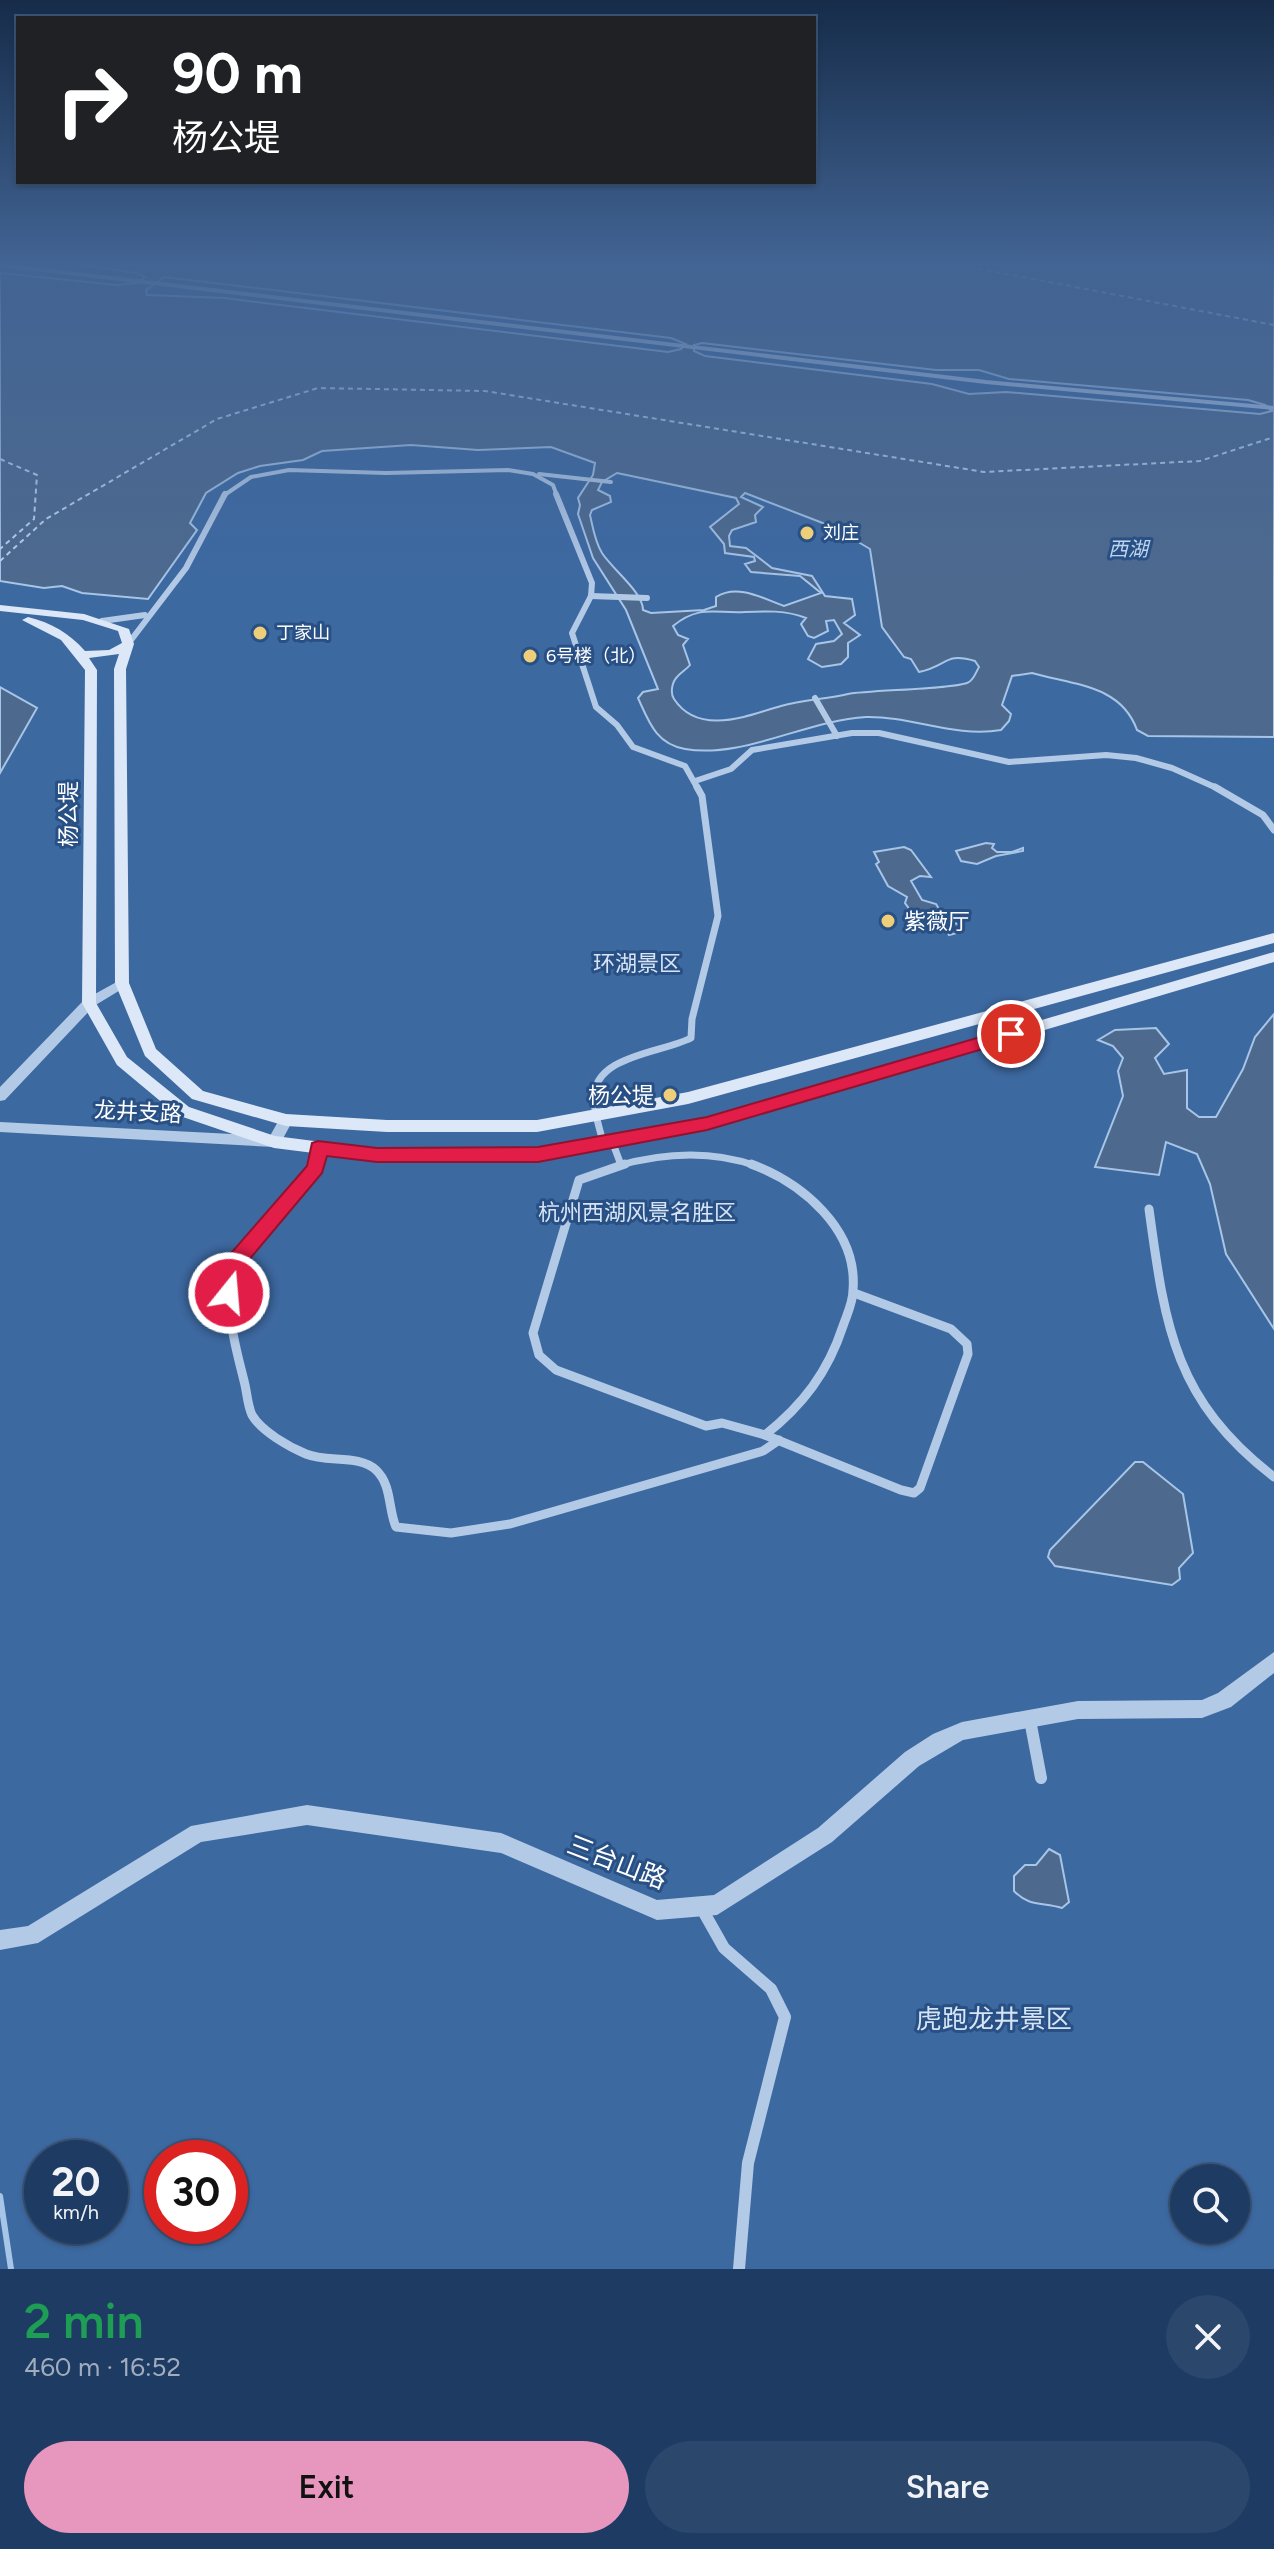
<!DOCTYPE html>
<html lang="en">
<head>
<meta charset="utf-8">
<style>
  body { margin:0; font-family:Figtree,"Noto Sans SC",sans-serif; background:#2b476c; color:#f1f3f6; height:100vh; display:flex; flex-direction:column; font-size:30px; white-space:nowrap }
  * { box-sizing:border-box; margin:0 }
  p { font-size:26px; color:#a1adbe }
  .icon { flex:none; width:44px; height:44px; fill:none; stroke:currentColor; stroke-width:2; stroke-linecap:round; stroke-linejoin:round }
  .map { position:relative; height:2269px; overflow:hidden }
  .sheet { display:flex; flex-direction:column; background:#1e3c63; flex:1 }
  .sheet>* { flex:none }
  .banner { position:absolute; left:16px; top:16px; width:800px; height:168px; border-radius:0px; box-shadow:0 2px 6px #0004,0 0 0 2px #3c5678; background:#202124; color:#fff; overflow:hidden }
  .fabs { position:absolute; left:1170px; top:2164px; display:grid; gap:16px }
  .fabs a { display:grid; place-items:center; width:80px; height:80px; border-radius:50%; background:#1e3c63; box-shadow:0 2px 6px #0004,0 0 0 2px #3c5678; font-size:40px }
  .speed { position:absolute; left:24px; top:2140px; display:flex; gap:16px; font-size:40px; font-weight:700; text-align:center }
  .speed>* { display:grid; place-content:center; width:104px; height:104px; border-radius:50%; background:#1e3c63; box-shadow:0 2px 6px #0004,0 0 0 2px #3c5678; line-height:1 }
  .speed small { font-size:20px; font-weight:400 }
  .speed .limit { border:12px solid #d22; background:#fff; color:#111 }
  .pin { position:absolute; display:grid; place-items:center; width:68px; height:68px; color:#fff; margin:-34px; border:4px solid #fff; border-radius:50%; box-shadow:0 2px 8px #0007 }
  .me { position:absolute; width:88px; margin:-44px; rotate:17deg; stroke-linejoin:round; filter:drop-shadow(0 0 6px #0008) }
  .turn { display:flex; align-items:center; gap:28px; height:168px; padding:0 24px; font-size:36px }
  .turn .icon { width:104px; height:104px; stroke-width:2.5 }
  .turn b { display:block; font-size:56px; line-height:68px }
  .round { display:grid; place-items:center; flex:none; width:84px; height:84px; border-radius:42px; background:#2b476c }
  .overview { display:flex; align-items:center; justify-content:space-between; height:136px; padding:0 24px }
  h1 { font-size:48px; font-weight:600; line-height:60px; color:#1e9e55 }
  .cta { display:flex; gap:16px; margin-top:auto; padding:16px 24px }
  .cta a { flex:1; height:92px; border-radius:48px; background:#e797bd; color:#111; font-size:32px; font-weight:600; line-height:92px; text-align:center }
  .cta a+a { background:#2b476c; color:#f1f3f6 }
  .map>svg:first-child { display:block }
</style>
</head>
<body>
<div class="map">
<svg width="1274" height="2269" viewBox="0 0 1274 2269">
  <rect width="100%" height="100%" fill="#285084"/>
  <path fill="#3d69a1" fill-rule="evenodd" d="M0 265H1274V2269H0ZM42 2158H110V2226H42ZM162 2158H230V2226H162ZM1184 2178H1236V2230H1184Z"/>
  <g fill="#4d698e" stroke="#a7c5e7" stroke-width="2" fill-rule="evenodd">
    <path d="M79 265H1274V737L1148 736 1137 730C1121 685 1074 685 1032 673L1012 676 1002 705 1011 714 1009 721 1001 730C955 738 911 716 866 717 807 720 743 759 685 749 656 744 649 722 638 698L643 692 658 689 626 610 593 558 578 514 580 505 578 498 593 475 595 463 551 447 478 450 411 445 322 451 303 460 260 466 238 473 206 493 190 523 197 530 148 599 82 593 62 586 44 588 0 581V273L116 285 138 283 145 277 136 273ZM164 277 671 338 686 344 681 349 668 352 224 298 147 295 146 290ZM702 343 936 370H979L1009 379 1248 400 1265 405 1272 411 1260 414 1006 392 969 394 932 384 705 356 694 351V345ZM617 473 736 498 739 504 710 527 724 544 725 553 754 557 755 561 745 564 751 572 800 576 821 593 784 606C764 599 738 583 716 597V606L704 610 651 613 643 610C643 592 613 570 602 553 595 542 593 528 590 515L592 510 611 502 610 496 598 490 602 482ZM745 493 833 527 870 549 882 627 904 657 911 659 919 672C948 666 944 652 975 661L979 667C976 672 974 679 969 682 960 689 868 690 848 694 826 699 803 700 781 706 749 715 699 737 674 699 670 693 672 682 677 677 681 672 686 670 690 665L683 645 688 639 678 635 673 626C700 604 716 614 745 612 765 611 786 610 806 618L801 624 808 636 814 638 828 631 826 621 834 620 842 634 834 641 816 644 808 659 822 667 841 664 848 657V643L860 635 844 623 855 615 852 599 825 596 812 576 772 568 746 548 730 546 729 536 732 530 756 522 755 515 763 507 741 497Z"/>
    <polygon points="0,687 37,708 0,773"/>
    <polygon points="986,843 994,844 992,848 997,852 1012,852 1023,848 1023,851 996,856 977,864 961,861 956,851"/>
    <polygon points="904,847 911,850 931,877 920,876 911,881 922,900 936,904 946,920 960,925 957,933 949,935 941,921 921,925 905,903 907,897 888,886 876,864 879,862 874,852"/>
    <polygon points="1274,1014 1274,1329 1226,1254 1210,1184 1197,1154 1166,1142 1159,1175 1095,1167 1123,1096 1118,1071 1123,1058 1113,1046 1098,1040 1115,1030 1156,1028 1169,1044 1155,1058 1164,1074 1187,1070 1187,1108 1199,1117 1216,1117 1243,1069 1255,1037"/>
    <polygon points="1135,1462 1143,1462 1183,1494 1193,1553 1179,1568 1180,1579 1172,1585 1055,1566 1048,1557 1050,1550"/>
    <path d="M1049 1849 1060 1855 1069 1902 1062 1908C1043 1902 1029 1907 1014 1891V1876L1025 1865H1036Z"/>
  </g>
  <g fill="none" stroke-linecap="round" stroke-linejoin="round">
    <polyline stroke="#a7c5e7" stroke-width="6" points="0,2196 11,2269"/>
    <g stroke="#bed4ef" stroke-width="2" stroke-dasharray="5 4" stroke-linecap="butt">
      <polyline points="960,265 1274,325"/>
      <polyline points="0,459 37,475 34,519 0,549"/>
      <polyline points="0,561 46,519 217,419 318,388 485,391 984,472 1200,461 1274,437"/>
    </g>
    <polyline stroke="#b3cae7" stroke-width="4" points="2,265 986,382 1274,408"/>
    <g stroke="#b3cae7" stroke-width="4">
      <polyline points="539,474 611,482"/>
      <polyline points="223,496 251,477 289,470 386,473 508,470 533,474 553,485 557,496"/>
    </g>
    <g stroke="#b3cae7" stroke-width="6">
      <polyline points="556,494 592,583 591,596 572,633 596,707 617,725 633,747 685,766 698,789"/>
      <polyline points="591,596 647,598"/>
      <polyline points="102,621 145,615"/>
      <polyline points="128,644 186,568 225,494"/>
      <polyline points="815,698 837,736"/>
      <polyline points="695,781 731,769 752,750 852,733 879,733 1009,762 1106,755 1136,758 1172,768 1219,789"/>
    </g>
    <g stroke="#b3cae7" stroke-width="7">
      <polyline points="1215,787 1263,815 1274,830"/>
      <polyline points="612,1141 621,1165"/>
      <path d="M603 1143C600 1128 594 1114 594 1099 593 1055 662 1053 691 1038L692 1019 718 916 702 796 697 787"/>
      <polyline points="314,1166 318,1148"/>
      <path d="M617 1166C663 1153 711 1150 756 1166"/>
    </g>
    <g stroke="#b3cae7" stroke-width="9">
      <path d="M315 1164C297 1203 252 1225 236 1265 221 1303 236 1347 245 1385 247 1394 248 1407 252 1415 261 1431 289 1447 306 1454 327 1463 359 1454 376 1470 392 1485 388 1509 396 1527L451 1533 510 1524 763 1451 779 1440"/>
      <path d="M625 1164 579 1180 533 1333 539 1355 556 1370 706 1426 722 1423 765 1435C803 1405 828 1372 843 1326 847 1314 853 1303 853 1290 858 1229 802 1183 751 1164"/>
      <path d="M1149 1209C1165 1326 1174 1400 1274 1477"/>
      <polyline points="765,1435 901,1490 914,1493 920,1488 968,1354 967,1344 951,1329 854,1293"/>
    </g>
    <g stroke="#b3cae7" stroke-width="12">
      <polyline points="1030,1720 1041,1778"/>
      <polyline points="702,1909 724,1948 771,1989 785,2017 748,2163 739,2269"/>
    </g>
    <g fill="#b3cae7" fill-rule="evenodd">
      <polygon points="122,979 128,983 127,986 94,1006 5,1100 0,1101 0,1087 84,1000"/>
      <polygon points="286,1115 293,1120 279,1146 274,1147 0,1132 0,1122 270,1136 281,1116"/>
      <polygon points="1274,1652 1274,1673 1231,1707 1202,1718 1078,1719 963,1740 919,1766 832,1842 717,1915 657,1920 501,1853 307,1825 201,1842 38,1943 0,1950 0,1930 28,1926 191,1826 307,1805 501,1833 657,1900 714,1895 818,1828 905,1752 933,1734 962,1722 1078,1701 1202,1700 1218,1693"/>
    </g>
    <path fill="#dce7f7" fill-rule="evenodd" d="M0 605 84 614 129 629 134 644 126 669 129 983 156 1049 203 1091 286 1114 387 1120H537L688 1092 1274 933V943L688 1104 537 1132H387L286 1126 192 1099 145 1056 115 983 114 669 119 654 89 658 97 670 96 1003 127 1057 189 1107 275 1136 377 1149H538L707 1118 1274 952V962L707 1130 538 1161H377L274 1148 177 1115 117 1065 82 1003 85 670 61 640 22 620 28 617C52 623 69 633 85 651L109 650 122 643 118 631 83 620 0 611Z"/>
  </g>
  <linearGradient id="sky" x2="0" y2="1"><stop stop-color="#162c49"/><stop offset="0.45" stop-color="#426494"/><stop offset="1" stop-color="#426494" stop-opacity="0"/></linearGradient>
  <rect width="1274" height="583" fill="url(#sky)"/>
  <polygon fill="#e11d48" stroke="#92132f" stroke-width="2" points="1011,1028 1017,1030 1019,1034 1017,1039 707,1130 538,1162 377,1162 327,1156 322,1173 248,1261 236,1299 229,1302 222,1299 219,1293 232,1252 307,1166 312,1143 318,1141 377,1148 538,1147 707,1117"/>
  <g fill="#efce79" stroke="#285084" stroke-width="3">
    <circle cx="807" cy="533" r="8"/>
    <circle cx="260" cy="633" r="8"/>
    <circle cx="530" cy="656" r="8"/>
    <circle cx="888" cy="921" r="8"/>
    <circle cx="670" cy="1095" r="8"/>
  </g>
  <g text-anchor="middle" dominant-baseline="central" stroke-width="6" stroke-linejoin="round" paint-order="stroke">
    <g font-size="18" fill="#fff" stroke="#285084" text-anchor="start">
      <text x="823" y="533">刘庄</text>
      <text x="276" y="633">丁家山</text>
      <text x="546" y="656">6号楼（北）</text>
    </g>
    <g font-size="20" font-style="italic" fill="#bed4ef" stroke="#285084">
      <text x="1128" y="549">西湖</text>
    </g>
    <g font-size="22" fill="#fff" stroke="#285084">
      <text transform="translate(68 814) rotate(-90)">杨公堤</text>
      <text transform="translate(138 1112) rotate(3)">龙井支路</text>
    </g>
    <g font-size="22" fill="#fff" stroke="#285084" text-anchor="start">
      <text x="904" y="921">紫薇厅</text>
      <text x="654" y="1095" text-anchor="end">杨公堤</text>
    </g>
    <g font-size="22" fill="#d6e4f6" stroke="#285084">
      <text x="637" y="963">环湖景区</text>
      <text x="637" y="1212">杭州西湖风景名胜区</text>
    </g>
    <g font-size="26" fill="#fff" stroke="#285084">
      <text transform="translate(617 1862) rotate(21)">三台山路</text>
    </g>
    <g font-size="26" fill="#d6e4f6" stroke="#285084">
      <text x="994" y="2019">虎跑龙井景区</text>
    </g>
  </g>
</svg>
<div class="fabs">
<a><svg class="icon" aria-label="search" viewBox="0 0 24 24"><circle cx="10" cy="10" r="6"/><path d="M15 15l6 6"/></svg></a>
</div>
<div class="speed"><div>20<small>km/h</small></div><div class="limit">30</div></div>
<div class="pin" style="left:1011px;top:1034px;background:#d93025"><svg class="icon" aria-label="arrive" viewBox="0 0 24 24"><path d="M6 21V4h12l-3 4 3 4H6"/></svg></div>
<svg class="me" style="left:229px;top:1293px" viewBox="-20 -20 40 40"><circle r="17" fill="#e11d48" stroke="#fff" stroke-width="3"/><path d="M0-11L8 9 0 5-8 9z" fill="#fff"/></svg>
<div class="banner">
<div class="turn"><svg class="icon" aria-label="right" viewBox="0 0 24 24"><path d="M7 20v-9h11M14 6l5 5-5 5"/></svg><div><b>90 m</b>杨公堤</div></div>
</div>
</div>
<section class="sheet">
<div class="overview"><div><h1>2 min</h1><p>460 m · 16:52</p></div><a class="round"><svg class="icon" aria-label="close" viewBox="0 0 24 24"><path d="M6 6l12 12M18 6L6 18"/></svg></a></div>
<div class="cta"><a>Exit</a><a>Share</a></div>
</section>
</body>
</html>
